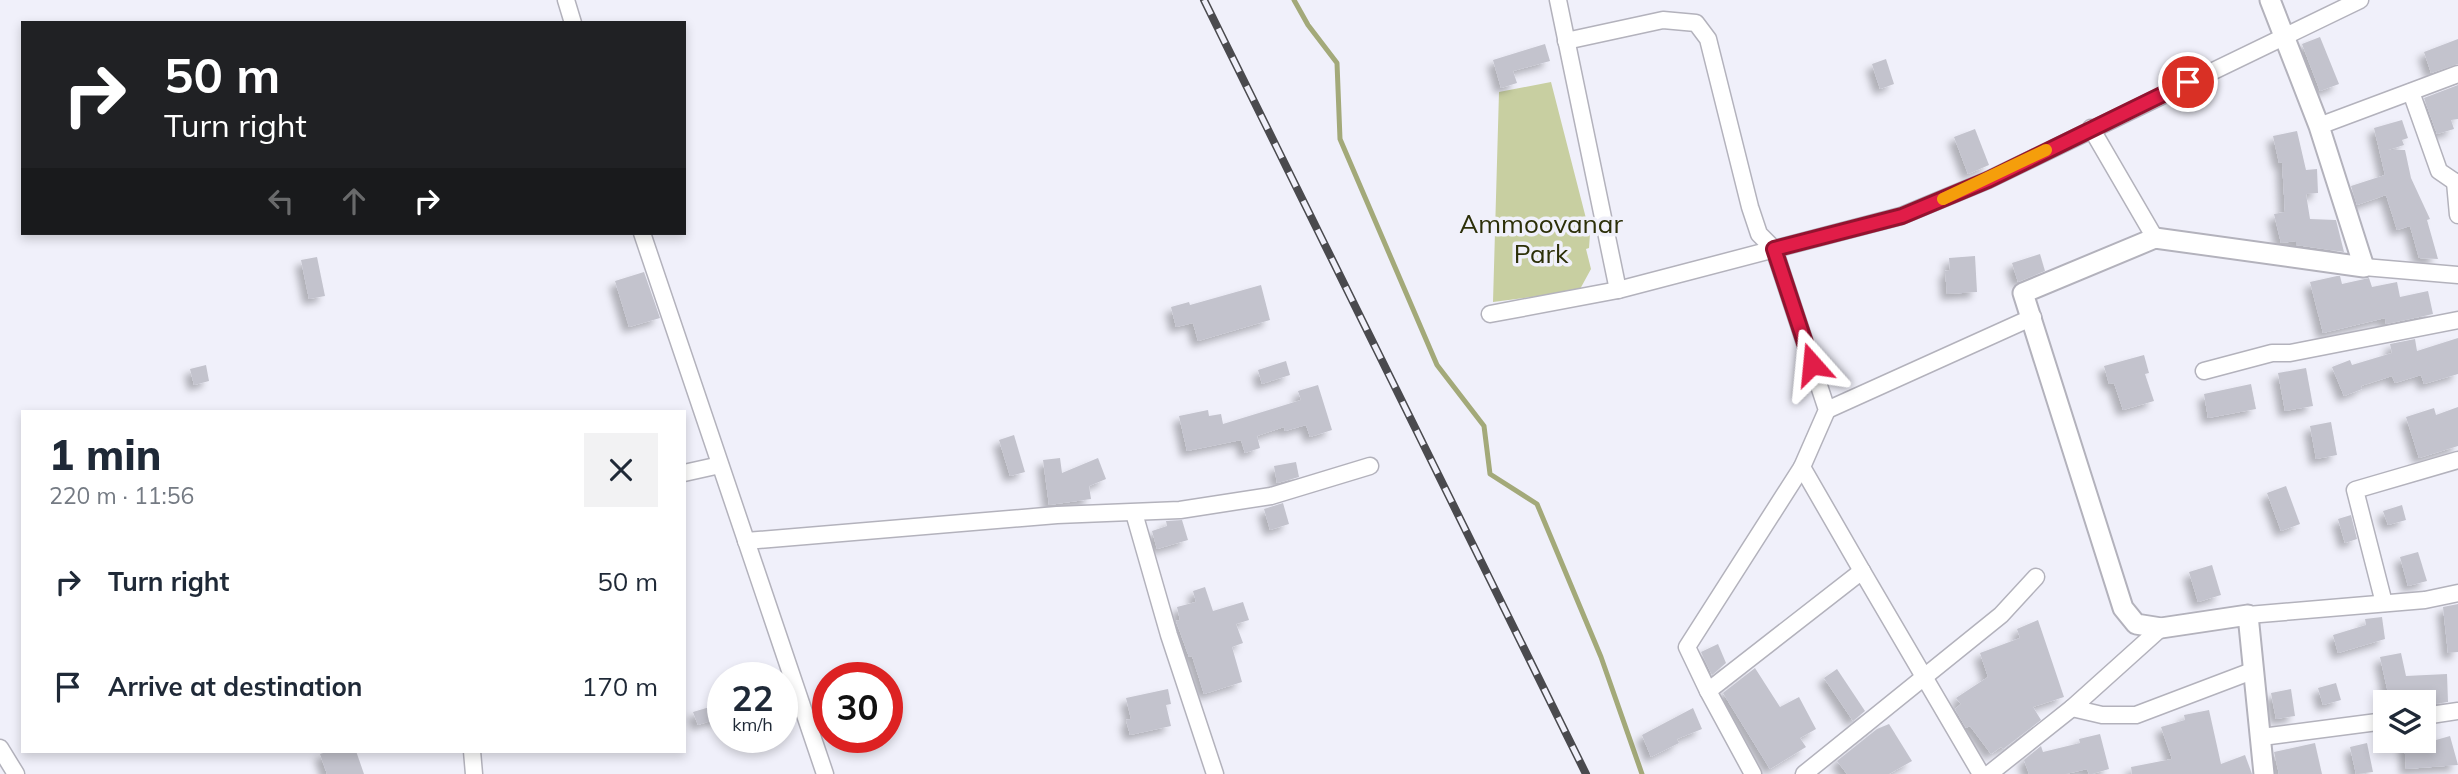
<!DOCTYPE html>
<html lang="en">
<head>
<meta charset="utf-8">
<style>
  body { margin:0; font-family:Mulish,sans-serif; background:#f2f2f3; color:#1f2937; height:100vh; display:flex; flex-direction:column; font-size:26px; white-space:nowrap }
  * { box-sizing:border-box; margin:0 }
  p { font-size:23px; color:#747a83 }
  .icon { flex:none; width:38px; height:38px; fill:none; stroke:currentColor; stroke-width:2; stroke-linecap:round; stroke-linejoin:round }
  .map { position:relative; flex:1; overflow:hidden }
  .panel { position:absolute; left:21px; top:410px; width:665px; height:343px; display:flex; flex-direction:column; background:#fff; border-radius:0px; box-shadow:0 4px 10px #0003 }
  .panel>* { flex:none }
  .hud { position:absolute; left:21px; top:21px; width:665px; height:214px; border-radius:0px; box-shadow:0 4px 10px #0003; background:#202124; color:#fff; overflow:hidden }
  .fabs { position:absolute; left:2373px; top:690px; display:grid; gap:14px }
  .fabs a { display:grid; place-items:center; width:63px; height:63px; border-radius:0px; background:#fff; box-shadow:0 4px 10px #0003; font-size:35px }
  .speed { position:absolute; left:707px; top:662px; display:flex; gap:14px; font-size:35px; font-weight:700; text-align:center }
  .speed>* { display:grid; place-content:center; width:91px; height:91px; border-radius:50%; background:#fff; box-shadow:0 4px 10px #0003; line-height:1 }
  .speed small { font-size:18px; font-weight:400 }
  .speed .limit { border:10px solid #d22; background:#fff; color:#111 }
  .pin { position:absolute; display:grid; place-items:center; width:60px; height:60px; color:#fff; margin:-30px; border:4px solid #fff; border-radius:50%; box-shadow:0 2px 7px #0007 }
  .me { position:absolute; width:77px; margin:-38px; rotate:342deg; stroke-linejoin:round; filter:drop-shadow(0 0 5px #0008) }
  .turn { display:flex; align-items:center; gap:24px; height:147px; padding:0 28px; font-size:32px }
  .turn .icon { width:91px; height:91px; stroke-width:2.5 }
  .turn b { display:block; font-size:49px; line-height:60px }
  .lanes { display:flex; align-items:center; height:66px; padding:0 28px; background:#0003; justify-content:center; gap:35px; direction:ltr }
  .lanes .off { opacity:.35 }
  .round { display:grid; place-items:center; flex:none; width:74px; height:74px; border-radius:0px; background:#f2f2f3 }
  .overview { display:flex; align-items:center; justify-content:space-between; height:119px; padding:0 28px }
  h1 { font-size:42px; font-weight:800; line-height:52px }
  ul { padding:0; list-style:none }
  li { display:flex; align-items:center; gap:21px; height:105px; padding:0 28px }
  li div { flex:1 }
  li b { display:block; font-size:26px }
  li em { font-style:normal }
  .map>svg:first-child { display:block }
</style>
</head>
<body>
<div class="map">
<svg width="2458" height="774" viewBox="0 0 2458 774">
  <defs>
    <filter id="shadow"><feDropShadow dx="-6" dy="6" stdDeviation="3.5" flood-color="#0004"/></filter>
  </defs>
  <rect width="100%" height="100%" fill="#f0f0fa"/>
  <polygon fill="#c8cfa1" points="1551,82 1590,234 1589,248 1586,249 1591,269 1579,291 1493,302 1499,92"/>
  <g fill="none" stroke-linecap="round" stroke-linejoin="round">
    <polyline stroke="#a3a979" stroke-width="5" points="1294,0 1308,25 1337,63 1340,139 1437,365 1484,426 1490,474 1537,504 1601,657 1642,774"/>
  </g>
  <g fill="#c3c3cd" filter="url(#shadow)">
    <polygon points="2320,37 2339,84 2320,91 2302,44"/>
    <polygon points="2458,39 2458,64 2431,73 2424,52"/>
    <polygon points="1545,44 1550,61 1513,71 1517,83 1501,88 1493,60"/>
    <polygon points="1886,59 1894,84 1880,89 1872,64"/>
    <polygon points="2458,85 2458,119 2451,120 2454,129 2437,134 2424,98"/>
    <polygon points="2402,120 2408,138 2402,140 2404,145 2388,150 2405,150 2411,178 2430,219 2427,220 2438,259 2419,258 2410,226 2397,230 2386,195 2357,205 2351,186 2385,175 2374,128"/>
    <polygon points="1975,129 1989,165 1968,174 1954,137"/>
    <polygon points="2297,131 2306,170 2317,169 2318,193 2306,194 2310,219 2336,220 2344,252 2296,245 2296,241 2281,243 2274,214 2285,212 2282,162 2279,163 2273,136"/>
    <polygon points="2040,254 2045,271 2018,282 2012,263"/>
    <polygon points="1975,256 1977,292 1947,294 1945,271 1950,270 1949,258"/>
    <polygon points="317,257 325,296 309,299 301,260"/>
    <polygon points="644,272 660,318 629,327 615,281"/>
    <polygon points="2337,276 2340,276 2342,284 2369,278 2372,287 2397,282 2400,297 2428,291 2433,314 2386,324 2385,318 2323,333 2310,282"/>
    <polygon points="1261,285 1270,320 1198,341 1193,323 1176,327 1171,307 1189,302 1190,305"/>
    <polygon points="2458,338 2458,374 2424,384 2421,375 2395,383 2392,376 2361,386 2362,389 2344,396 2332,367 2350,360 2352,365 2392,353 2390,344 2415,339 2417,351"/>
    <polygon points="2144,355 2149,373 2145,374 2154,401 2123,410 2114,383 2109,384 2104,366"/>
    <polygon points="1286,361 1290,375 1262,384 1258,370"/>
    <polygon points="206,365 209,381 194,385 190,369"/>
    <polygon points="2306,368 2313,406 2285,411 2278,373"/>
    <polygon points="2251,384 2256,409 2208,418 2204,394"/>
    <polygon points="1318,385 1332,430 1310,437 1306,425 1285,431 1284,427 1257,436 1260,448 1245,453 1241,440 1187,451 1179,416 1208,410 1209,416 1221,414 1223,424 1301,400 1298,391"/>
    <polygon points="2458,407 2458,446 2419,458 2406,417 2434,408 2436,415"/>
    <polygon points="2331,422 2337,455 2316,459 2310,426"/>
    <polygon points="1014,435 1025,472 1010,476 999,440"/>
    <polygon points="1060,458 1062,473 1098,458 1106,479 1089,486 1091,499 1049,505 1043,460"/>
    <polygon points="1296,462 1299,477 1277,483 1274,466"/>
    <polygon points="2286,486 2300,524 2281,531 2267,493"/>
    <polygon points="1283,503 1289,524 1270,530 1264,509"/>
    <polygon points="2402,505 2406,520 2388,525 2383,511"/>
    <polygon points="2351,515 2357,539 2345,543 2338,519"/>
    <polygon points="1182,520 1188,540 1157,549 1152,531 1167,526 1166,521"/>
    <polygon points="2418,552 2427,581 2408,586 2400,557"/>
    <polygon points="2212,565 2221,595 2198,602 2189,572"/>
    <polygon points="1205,587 1213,611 1243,602 1249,620 1236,624 1243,643 1232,647 1242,682 1204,694 1192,656 1189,657 1176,621 1180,620 1177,607 1196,602 1193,591"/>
    <polygon points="2458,604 2458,652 2448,653 2443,607"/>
    <polygon points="2382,617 2385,639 2338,653 2333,635 2366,625 2365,619"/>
    <polygon points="2038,620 2064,697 2033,707 2041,720 2003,749 2001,747 1991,754 1970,726 1966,728 1955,709 1961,704 1956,698 1988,677 1980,653 2020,638 2017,629"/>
    <polygon points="1718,644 1726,663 1712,675 1701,652"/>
    <polygon points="2401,653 2406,676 2447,674 2448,702 2428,705 2428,702 2390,702 2380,657"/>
    <polygon points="1755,668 1780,707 1799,697 1816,729 1800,738 1806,747 1770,769 1723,693"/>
    <polygon points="1837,669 1865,711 1853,721 1824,678"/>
    <polygon points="2336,683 2341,700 2323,705 2318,688"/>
    <polygon points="1168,689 1171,704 1166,705 1171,726 1130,735 1126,720 1131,719 1126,698"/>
    <polygon points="2291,689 2295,716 2276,719 2271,693"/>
    <polygon points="723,703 723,717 698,725 693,712"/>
    <polygon points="1693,708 1702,729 1677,739 1679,743 1651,757 1642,735"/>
    <polygon points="2209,710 2221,764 2245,755 2252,774 2132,774 2131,767 2172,759 2161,727 2185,720 2184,715"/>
    <polygon points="1889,724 1912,761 1889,774 1847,774 1837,761 1877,729"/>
    <polygon points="2100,734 2109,769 2092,774 2089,774 2087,769 2066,774 2029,774 2024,760 2041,746 2043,752 2080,743 2079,739"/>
    <polygon points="2450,736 2458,765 2406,769 2404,740 2436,740"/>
    <polygon points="2315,743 2322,774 2279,774 2274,752"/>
    <polygon points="2367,743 2373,772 2356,774 2350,747"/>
    <polygon points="329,751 356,751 364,774 327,774 320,754"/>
  </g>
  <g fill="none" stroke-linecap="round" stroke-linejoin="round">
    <g stroke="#b3b2bc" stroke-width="19">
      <g id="minor">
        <polyline points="566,0 573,23"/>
        <polyline points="1558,0 1618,290"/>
        <polyline points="1566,41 1663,20 1696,23 1708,39 1750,207 1759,234 1774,249 1827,410 1802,467 1862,571"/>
        <polyline points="2411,92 2439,171 2455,182"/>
        <polyline points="2319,126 2458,74"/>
        <polyline points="2091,128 2155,238"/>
        <polyline points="2458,182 2455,182 2458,215"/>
        <polyline points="642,233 825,774"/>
        <polyline points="2364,267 2458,275"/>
        <polyline points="1490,314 1618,290 1901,216 1988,180 2360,0"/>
        <polyline points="2204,371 2272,353 2290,353 2458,320"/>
        <polyline points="1827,410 2033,317"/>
        <polyline points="684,473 720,465"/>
        <polyline points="1134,513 1169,635 1215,774"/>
        <polyline points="746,541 1057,515 1180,510 1271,496 1370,466"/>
        <polyline points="2384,603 2355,490 2458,460"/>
        <polyline points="2248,615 2425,600 2458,593"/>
        <polyline points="2161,628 2072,708 2102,715 2136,715 2252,671"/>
        <polyline points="1708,691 1687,647 1802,467"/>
        <polyline points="2424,716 2458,711"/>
        <polyline points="2262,737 2385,721"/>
        <polyline points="0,748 16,774"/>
        <polyline points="472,751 474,774"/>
        <polyline points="1753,774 1708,691 1862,571 1981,774"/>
        <polyline points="1804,774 2001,615 2036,577"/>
        <polyline points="1989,774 2072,708"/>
      </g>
    </g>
    <g stroke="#b3b2bc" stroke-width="23">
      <polyline id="tertiary" points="2264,774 2248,615 2161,628 2136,624 2123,608 2023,293 2155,238 2364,267 2319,126 2270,0"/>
    </g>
    <use href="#minor" stroke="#fff" stroke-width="16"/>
    <use href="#tertiary" stroke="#fff" stroke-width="19"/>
    <g stroke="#4a4a4e" stroke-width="8">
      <polyline id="rail" points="1204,0 1586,774"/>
    </g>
    <use href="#rail" stroke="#f0f0fa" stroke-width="5" stroke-dasharray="16" stroke-linecap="butt"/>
  </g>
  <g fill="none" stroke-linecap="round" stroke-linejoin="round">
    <g stroke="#92132f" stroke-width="18">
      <polyline id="route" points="1812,364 1774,249 1902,216 1988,180 2188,82"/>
    </g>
    <use href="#route" stroke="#e11d48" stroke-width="12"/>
    <polyline stroke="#f59e0b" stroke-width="12" points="1943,199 2046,150"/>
  </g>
  <g text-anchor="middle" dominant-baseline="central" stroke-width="7" stroke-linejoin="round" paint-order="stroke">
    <g font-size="26" fill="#2c2f08" stroke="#f0f0fa">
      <text x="1541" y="223">Ammoovanar<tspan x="1541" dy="30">Park</tspan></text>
    </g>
  </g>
</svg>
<div class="fabs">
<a><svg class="icon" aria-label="layers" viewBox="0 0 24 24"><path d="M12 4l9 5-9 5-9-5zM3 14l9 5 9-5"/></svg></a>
</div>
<div class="speed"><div>22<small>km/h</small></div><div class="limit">30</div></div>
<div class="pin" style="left:2188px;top:82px;background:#d93025"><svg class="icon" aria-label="arrive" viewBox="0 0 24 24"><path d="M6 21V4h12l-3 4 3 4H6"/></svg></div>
<svg class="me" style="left:1812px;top:364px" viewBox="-20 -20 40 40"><path d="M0-17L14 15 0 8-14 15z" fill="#e11d48" stroke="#fff" stroke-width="4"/></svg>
<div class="hud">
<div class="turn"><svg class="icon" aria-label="right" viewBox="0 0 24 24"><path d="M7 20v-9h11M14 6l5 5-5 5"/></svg><div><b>50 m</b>Turn right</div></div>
<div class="lanes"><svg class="icon off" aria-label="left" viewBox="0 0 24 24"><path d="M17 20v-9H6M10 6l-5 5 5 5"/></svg><svg class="icon off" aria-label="ahead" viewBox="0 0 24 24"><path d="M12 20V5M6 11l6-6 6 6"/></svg><svg class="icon" aria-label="right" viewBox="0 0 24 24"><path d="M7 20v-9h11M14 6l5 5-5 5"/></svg></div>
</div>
<section class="panel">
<div class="overview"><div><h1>1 min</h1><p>220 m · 11:56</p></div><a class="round"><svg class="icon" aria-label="close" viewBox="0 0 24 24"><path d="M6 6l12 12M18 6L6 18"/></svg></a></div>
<ul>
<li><svg class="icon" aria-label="right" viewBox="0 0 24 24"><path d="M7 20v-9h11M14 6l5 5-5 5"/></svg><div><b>Turn right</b></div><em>50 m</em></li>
<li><svg class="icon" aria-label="arrive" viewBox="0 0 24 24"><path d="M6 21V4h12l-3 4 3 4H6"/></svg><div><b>Arrive at destination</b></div><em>170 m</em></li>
</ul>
</section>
</div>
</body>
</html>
